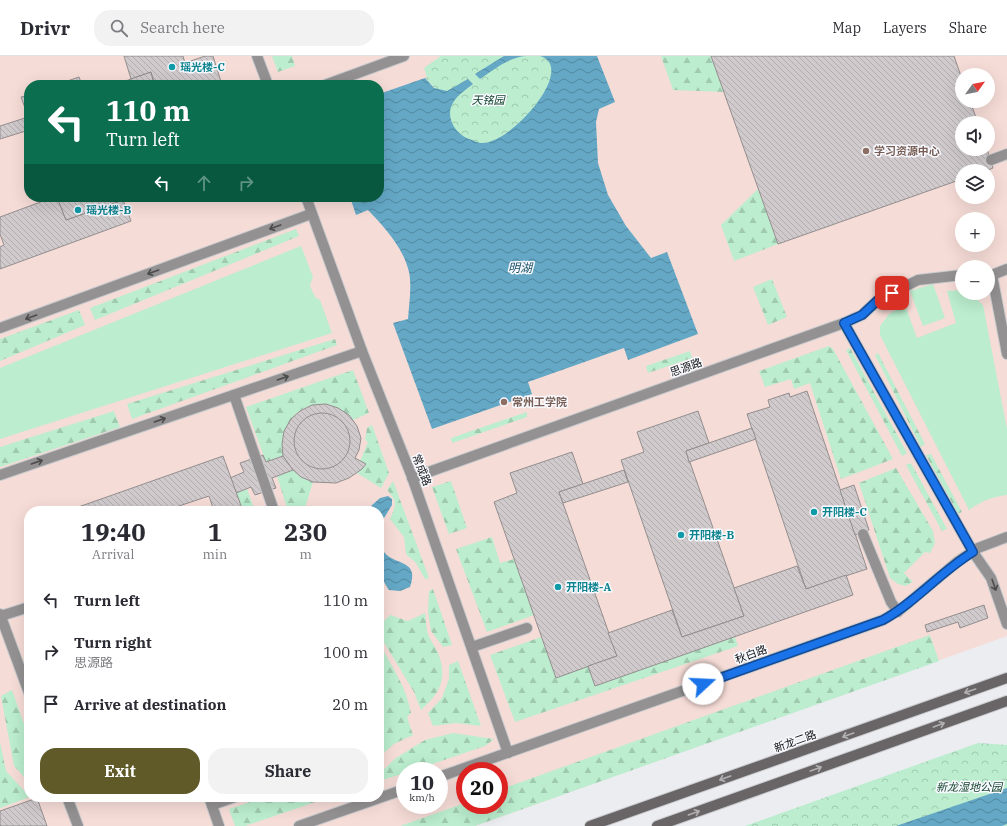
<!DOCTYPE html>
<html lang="en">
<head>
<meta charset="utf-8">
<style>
  body { margin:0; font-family:"IBM Plex Serif","Noto Sans SC",serif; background:#f2f2f3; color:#2b2b33; height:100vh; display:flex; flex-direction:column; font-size:15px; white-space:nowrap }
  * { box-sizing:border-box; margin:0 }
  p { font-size:13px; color:#7c7c81 }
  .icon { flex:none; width:22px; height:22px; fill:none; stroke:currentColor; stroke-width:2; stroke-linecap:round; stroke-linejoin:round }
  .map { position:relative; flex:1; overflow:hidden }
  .drawer { position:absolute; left:24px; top:450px; width:360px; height:296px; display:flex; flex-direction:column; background:#fff; border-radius:16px; box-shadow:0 4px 16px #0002 }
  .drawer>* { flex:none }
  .hud { position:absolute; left:24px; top:24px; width:360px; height:122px; border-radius:16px; box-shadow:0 4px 16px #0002; background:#0b6e4f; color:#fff; overflow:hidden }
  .needle { width:26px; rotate:57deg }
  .fabs { position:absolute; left:955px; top:12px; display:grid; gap:8px }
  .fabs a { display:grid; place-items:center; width:40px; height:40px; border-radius:50%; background:#fff; box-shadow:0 4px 16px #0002; font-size:20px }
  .speed { position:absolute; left:396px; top:706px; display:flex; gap:8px; font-size:20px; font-weight:700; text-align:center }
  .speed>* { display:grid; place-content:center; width:52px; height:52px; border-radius:50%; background:#fff; box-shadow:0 4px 16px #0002; line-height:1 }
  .speed small { font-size:10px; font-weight:400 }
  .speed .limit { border:6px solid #d22; background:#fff; color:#111 }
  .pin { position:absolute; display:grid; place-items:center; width:34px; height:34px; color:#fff; margin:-17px; border-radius:8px; box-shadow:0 2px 6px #0006 }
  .me { position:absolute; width:44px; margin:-22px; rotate:70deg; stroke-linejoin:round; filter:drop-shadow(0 0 3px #0008) }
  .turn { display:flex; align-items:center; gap:14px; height:84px; padding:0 16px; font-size:18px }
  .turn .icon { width:52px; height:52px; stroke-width:2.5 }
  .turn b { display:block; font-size:28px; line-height:34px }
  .lanes { display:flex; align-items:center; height:38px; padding:0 16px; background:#0003; justify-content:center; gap:20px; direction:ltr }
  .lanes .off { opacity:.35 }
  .eta { display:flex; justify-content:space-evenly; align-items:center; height:68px; text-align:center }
  .eta b { font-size:24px; font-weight:700; line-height:28px }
  .cta { display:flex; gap:8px; margin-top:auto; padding:8px 16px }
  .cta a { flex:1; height:46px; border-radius:16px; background:#5f5a27; color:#fff; font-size:16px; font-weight:700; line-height:46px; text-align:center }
  .cta a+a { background:#f2f2f3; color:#2b2b33 }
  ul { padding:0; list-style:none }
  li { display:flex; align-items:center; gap:12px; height:52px; padding:0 16px }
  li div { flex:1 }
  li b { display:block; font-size:15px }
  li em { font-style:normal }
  header { display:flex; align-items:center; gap:24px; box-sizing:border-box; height:56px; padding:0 20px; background:#fff; border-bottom:1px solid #e1e1e2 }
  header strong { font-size:19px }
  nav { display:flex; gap:22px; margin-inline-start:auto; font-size:14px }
  .search { width:280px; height:36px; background:#f2f2f3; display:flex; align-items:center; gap:10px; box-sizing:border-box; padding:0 14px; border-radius:16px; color:#7c7c81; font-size:15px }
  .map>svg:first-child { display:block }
</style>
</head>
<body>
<header>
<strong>Drivr</strong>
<div class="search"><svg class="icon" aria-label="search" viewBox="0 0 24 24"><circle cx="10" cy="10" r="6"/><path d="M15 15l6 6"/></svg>Search here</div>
<nav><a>Map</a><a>Layers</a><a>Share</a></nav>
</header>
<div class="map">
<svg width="1007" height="770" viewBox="0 0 1007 770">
  <defs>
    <pattern id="forest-firs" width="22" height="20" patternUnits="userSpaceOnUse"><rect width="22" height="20" fill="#bbedce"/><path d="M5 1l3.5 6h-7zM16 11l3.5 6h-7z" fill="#a0cab0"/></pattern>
    <pattern id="park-crowns" width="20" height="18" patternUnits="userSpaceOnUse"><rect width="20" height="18" fill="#bbedce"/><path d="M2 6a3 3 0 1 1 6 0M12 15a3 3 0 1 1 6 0" fill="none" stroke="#a0cab0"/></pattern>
    <pattern id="water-waves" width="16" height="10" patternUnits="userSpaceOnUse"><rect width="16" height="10" fill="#64a8c6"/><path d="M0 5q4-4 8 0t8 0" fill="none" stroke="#5188a0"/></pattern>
    <pattern id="building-back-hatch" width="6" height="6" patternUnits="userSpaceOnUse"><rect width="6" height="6" fill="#d0cacc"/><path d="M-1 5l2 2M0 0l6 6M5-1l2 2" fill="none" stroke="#b2adae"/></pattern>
  </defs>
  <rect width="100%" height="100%" fill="#ebedf1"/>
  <path fill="#f6dcd7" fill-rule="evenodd" d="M0 0H1007V580L475 770H0ZM962 19H988V45H962ZM29 29H379V141H29ZM962 67H988V93H962ZM962 115H988V141H962ZM962 163H988V189H962ZM962 211H988V237H962ZM29 455H379V741H29ZM405 715H439V749H405ZM465 715H499V749H465Z"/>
  <g fill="#bbedce">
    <polygon points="301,190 313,221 310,229 312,235 316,242 320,244 332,277 0,383 0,312"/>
    <polygon points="933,228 945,262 923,270 910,235"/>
    <path d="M962 234V237C972 237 976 243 983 249L1007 373V439C991 441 982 445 969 454L880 279V270L889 258 905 249 917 282 956 267 947 235Z"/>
  </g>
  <g fill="url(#forest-firs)">
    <polygon points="272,0 292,0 295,10 278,16"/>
    <polygon points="661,0 711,0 724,36 673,34"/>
    <polygon points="758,133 778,188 734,205 721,169"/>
    <polygon points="296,173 299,180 95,264 90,252"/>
    <polygon points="772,223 787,261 768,269 753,231"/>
    <polygon points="79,254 85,269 0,305 0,283"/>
    <polygon points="335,283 337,289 132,363 127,348"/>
    <polygon points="829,290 833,293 893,403 841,423 810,327 794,333 791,323 765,331 759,315"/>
    <polygon points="850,292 907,397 902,400 846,294"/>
    <polygon points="690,295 692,302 648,317 646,310"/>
    <polygon points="878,297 925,388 921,391 875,299"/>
    <path d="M353 314 369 357 353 364C340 347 313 343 297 357 295 359 292 362 291 364 284 374 282 389 283 400L266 406 246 351Z"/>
    <polygon points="114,355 120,371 0,411 0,391"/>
    <polygon points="527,356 527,361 452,387 451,382"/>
    <polygon points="372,369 389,417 381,432 357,417 366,409 360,405 368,386 365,384 367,372"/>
    <polygon points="931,398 962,456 958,458 926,399"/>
    <polygon points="911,407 947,473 942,475 906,409"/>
    <polygon points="896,412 933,475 935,487 930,497 925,496 904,517 913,526 905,530 898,528 890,522 859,427"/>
    <polygon points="293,414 301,421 313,426 304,455 288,455 277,420"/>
    <path d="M393 425 429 522 425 523 416 507 406 498 404 481 390 463C396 449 398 446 387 434Z"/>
    <polygon points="451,425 467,472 449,478 432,431"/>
    <polygon points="247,433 255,455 243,455 236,437"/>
    <polygon points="492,481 500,507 514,503 534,559 487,576 456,493"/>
    <polygon points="433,533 452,589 443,591 431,575 428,556 429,535"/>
    <path d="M425 557C426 563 426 569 427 575 429 583 435 590 438 597 448 623 440 637 421 654L414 636 379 578 381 568 390 559 408 565Z"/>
    <polygon points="930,579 939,605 475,770 400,770 465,747 465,749 499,749 499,734"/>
    <polygon points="541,581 556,621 588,610 735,581 738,590 515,666 490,599"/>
    <path d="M379 587C392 611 406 630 411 657L407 661 413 679 394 688 379 701Z"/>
    <polygon points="458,605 481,670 456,667 433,670 428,657 442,642 449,623 449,609"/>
    <polygon points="12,634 29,682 29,726 14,710 1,640"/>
    <polygon points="453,677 494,683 485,690 412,715 405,715 405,717 379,725 379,718 396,702 425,684"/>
    <polygon points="0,686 6,715 30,741 0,752"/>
    <polygon points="265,741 330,741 245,770 235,770 229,753"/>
  </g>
  <g fill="url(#park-crowns)">
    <polygon points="441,0 558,0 566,12 508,88 478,96 452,75 434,32 425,22 427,21 424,12"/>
    <polygon points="978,687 1007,689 1007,770 745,770"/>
  </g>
  <g fill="url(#water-waves)">
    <path d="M504 0H526C509 1 493 14 480 23L475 18Z"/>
    <path d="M540 0H597L615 46 599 53 596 66 598 107 608 139 626 170 651 202 667 196 698 278 628 304 624 292 528 326 532 338 432 373 393 267 408 263C409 248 412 231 409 216 403 191 385 172 368 154L356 159 350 141H379V38L425 22 434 32 447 35 468 23 473 28C461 37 446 47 451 64 453 72 461 80 469 83 473 84 477 87 481 87 511 89 578 11 540 0Z"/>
    <polygon points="388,440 392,443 392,449 384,462 379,457 379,455 377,455 371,450 380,442"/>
    <path d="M379 484C380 487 381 493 384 496 395 510 420 503 410 531L400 535 389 534C377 517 379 504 379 484Z"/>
    <polygon points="1007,732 1007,768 1002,770 896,770"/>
  </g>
  <g fill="url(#building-back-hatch)" stroke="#938e8f">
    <polygon points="124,0 183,0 185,7 205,0 213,0 222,29 155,29 151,16 131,23"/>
    <polygon points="711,0 954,0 962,23 962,45 970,45 978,67 962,67 962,93 987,93 993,112 986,115 962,115 962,123 778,188"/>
    <polygon points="151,16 154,29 115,29 131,23"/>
    <polygon points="79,21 82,29 56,29"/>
    <polygon points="29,39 29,63 21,41"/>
    <polygon points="28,61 29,74 0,83 0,70"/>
    <polygon points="54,141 57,141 66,164 123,144 131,165 0,213 0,191 4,189 0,178 0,161"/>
    <polygon points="57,141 122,141 123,144 66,164"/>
    <polygon points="807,335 867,513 806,533 747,358 770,351 768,344 789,337 790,341"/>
    <polygon points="326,348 338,352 349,359 357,370 361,382 359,394 355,402 366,408 362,413 349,422 336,427 313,426 301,421 291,412 283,400 282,388 284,375 291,363 300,355 312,349"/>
    <polygon points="698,355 709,387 686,395 744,560 682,581 621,404 644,396 637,376"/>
    <circle cx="322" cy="385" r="28"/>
    <polygon points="752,372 756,383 689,406 686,395"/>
    <polygon points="572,396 583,428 559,436 617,600 556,622 494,446 517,437 510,417"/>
    <polygon points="263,399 266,406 283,400 293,414 272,422 276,432 255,439 251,431 236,437 230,422 244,416 240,407"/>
    <polygon points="223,400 243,455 214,455 209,440 164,455 67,455"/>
    <polygon points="624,414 628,426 563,447 559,436"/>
    <polygon points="854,429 869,474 855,479 840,434"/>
    <polygon points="797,510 806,533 846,519 853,539 595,630 588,610 617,600 608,577 672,554 682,581 744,560 734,532"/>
    <polygon points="984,549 988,562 960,572 958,566 927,576 925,569"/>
    <polygon points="37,742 47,770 0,770 0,755"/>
  </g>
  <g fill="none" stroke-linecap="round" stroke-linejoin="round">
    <g stroke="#c8cace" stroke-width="12">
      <g id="lane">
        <polyline points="257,0 268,29"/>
        <polyline points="325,29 404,0"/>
        <polyline points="991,104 1007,98"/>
        <polyline points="306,141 362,295 412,421 508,697"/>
        <polyline points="988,219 992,219 1007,213"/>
        <polyline points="992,219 1007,298"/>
        <polyline points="844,267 973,496 991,522 1007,568"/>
        <polyline points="0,272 311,158"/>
        <polyline points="234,339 274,455"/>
        <polyline points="0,419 362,295"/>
        <polyline points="412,422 844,267 862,259 878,244 918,224 962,219"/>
        <polyline points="863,478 891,546 898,556"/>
        <polyline points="0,558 29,637"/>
        <polyline points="1,560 29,551"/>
        <polyline points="472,591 527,572"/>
        <polyline points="439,721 883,564 901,553 957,506 978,492 1007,481"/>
        <polyline points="67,741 78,770"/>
        <polyline points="209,741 219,770"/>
        <polyline points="212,749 235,741"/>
        <polyline points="299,770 405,733"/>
      </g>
    </g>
    <g stroke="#c8cace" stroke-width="12">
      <g id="secondary">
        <polyline points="590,770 1007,622"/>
        <polyline points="657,770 1007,645"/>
      </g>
    </g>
    <use href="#lane" stroke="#939191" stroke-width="10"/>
    <use href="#secondary" stroke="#696566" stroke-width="10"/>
  </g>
  <defs><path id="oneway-shaft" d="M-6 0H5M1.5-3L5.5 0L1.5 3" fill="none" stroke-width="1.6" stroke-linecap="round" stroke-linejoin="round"/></defs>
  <g stroke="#4d4c4d">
    <use href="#oneway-shaft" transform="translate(275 171) rotate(160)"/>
    <use href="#oneway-shaft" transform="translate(153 216) rotate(160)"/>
    <use href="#oneway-shaft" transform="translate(31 261) rotate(160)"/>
    <use href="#oneway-shaft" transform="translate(283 322) rotate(-19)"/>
    <use href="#oneway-shaft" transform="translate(160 364) rotate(-19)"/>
    <use href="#oneway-shaft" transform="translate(37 406) rotate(-19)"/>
    <use href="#oneway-shaft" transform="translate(994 529) rotate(71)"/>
  </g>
  <g stroke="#b0b0b2">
    <use href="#oneway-shaft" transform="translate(970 635) rotate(161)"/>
    <use href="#oneway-shaft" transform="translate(939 669) rotate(-20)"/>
    <use href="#oneway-shaft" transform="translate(848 679) rotate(160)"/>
    <use href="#oneway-shaft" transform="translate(816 713) rotate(-20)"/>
    <use href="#oneway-shaft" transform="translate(725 722) rotate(160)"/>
    <use href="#oneway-shaft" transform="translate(694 757) rotate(-20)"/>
  </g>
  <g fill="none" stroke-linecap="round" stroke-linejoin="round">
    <g stroke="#114b97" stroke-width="10">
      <path id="route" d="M703 628 883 564C916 546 940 516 973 496L844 267 862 259 878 244 892 237"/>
    </g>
    <use href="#route" stroke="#1a73e8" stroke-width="7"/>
  </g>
  <g fill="#0f9aa8" stroke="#f8faff" stroke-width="1.5">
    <circle cx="172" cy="11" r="4"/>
    <circle cx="78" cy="154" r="4"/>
    <circle cx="814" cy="456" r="4"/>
    <circle cx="681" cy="479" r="4"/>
    <circle cx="558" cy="531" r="4"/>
  </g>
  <g fill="#8d6e63" stroke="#f8faff" stroke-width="1.5">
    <circle cx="866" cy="95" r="4"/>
    <circle cx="504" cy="346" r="4"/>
  </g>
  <g text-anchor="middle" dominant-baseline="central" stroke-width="3" stroke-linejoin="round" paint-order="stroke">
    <g font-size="11" font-weight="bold" fill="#0d838f" stroke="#f8faff" text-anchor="start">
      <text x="180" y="11">瑶光楼-C</text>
      <text x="86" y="154">瑶光楼-B</text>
      <text x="822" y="456">开阳楼-C</text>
      <text x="689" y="479">开阳楼-B</text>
      <text x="566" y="531">开阳楼-A</text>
    </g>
    <g font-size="11" font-style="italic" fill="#15452c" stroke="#f8faff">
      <text x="488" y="44">天铭园</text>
      <text x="969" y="731">新龙湿地公园</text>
    </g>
    <g font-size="11" font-weight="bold" fill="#785e54" stroke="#f8faff" text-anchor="start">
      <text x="874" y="95">学习资源中心</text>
      <text x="512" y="346">常州工学院</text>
    </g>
    <g font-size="11" fill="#131416" stroke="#f8faff">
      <text transform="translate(686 311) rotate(-20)">思源路</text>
      <text transform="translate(422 414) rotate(69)">常成路</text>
      <text transform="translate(751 598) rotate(-20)">秋白路</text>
      <text transform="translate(795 685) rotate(-20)">新龙二路</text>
    </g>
    <g font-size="12" font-style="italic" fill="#185066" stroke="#f8faff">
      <text x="520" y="211">明湖</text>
    </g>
  </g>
</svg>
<div class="fabs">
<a><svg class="needle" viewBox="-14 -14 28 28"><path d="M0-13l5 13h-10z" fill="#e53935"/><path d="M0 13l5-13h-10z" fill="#7c7c81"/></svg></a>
<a><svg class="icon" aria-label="sound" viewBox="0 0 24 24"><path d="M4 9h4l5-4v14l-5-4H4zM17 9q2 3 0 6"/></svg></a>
<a><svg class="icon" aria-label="layers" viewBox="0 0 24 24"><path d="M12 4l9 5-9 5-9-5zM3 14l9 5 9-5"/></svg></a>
<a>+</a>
<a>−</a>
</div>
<div class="speed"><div>10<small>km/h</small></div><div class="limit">20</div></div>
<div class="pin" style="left:892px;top:237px;background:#d93025"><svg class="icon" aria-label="arrive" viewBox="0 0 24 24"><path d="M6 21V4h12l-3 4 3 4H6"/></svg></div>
<svg class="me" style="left:703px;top:628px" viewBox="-20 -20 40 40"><circle r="19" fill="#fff"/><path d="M0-13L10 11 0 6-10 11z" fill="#1a73e8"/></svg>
<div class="hud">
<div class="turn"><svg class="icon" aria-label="left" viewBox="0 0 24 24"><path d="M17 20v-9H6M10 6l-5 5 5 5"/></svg><div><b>110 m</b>Turn left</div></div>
<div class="lanes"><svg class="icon" aria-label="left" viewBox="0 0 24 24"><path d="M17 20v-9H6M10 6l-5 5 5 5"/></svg><svg class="icon off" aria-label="ahead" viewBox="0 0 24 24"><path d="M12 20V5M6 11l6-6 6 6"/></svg><svg class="icon off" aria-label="right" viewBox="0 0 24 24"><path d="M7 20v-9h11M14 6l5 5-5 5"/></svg></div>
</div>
<section class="drawer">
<div class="eta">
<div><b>19:40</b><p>Arrival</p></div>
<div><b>1</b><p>min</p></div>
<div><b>230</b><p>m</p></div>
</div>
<ul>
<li><svg class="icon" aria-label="left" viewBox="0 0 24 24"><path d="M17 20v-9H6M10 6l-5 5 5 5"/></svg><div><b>Turn left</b></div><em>110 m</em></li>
<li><svg class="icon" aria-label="right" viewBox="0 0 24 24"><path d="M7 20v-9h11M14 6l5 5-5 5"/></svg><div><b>Turn right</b><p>思源路</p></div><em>100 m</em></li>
<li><svg class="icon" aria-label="arrive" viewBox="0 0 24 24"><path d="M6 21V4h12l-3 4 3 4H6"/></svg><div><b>Arrive at destination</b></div><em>20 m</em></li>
</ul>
<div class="cta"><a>Exit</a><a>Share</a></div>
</section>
</div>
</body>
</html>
